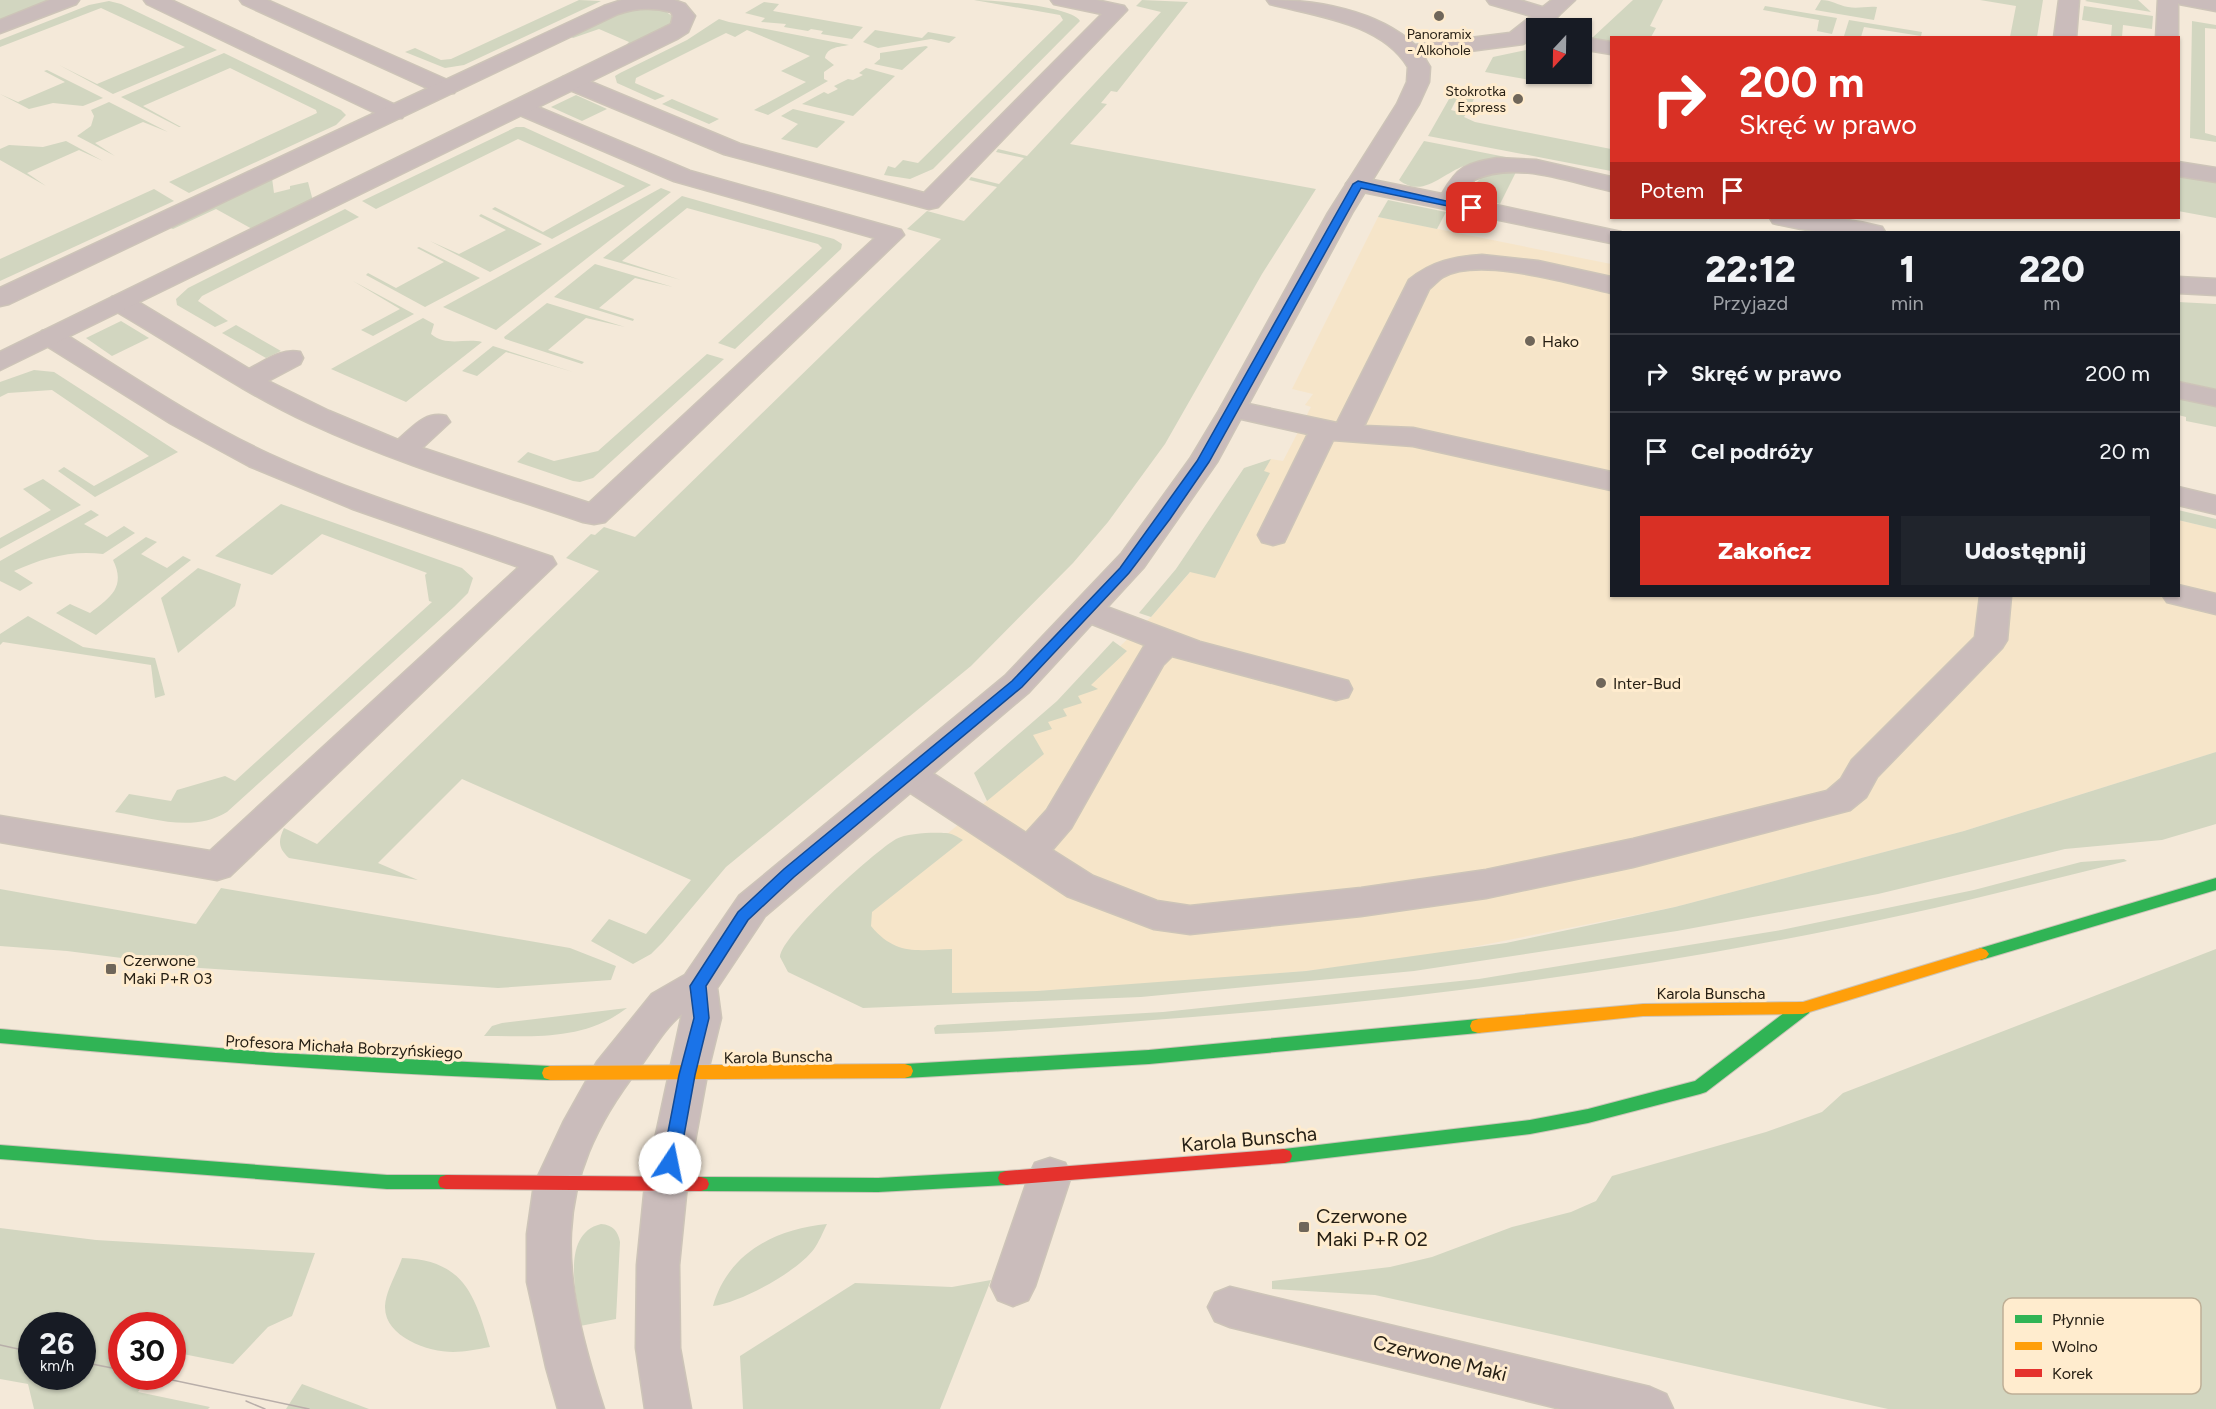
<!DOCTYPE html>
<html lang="pl">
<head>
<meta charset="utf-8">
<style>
  body { margin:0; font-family:Figtree,sans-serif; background:#20242c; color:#f1f3f6; height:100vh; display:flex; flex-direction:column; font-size:22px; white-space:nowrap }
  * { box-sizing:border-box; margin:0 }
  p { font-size:20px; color:#9ea1a6 }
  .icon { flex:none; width:33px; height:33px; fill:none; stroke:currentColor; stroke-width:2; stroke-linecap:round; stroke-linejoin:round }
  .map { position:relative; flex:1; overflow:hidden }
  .panel { position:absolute; left:1610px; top:231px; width:570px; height:366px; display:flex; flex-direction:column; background:#171b24; border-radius:0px; box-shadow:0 2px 4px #0004 }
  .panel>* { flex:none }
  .banner { position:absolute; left:1610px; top:36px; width:570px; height:183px; border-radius:0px; box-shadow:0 2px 4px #0004; background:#d93025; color:#fff; overflow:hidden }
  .needle { width:39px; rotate:202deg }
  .fabs { position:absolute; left:1526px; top:18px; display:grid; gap:12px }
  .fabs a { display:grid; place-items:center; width:66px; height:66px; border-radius:0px; background:#171b24; box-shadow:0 2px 4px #0004; font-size:30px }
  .speed { position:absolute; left:18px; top:1312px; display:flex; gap:12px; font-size:30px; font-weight:700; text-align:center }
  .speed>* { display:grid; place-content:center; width:78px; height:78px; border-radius:50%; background:#171b24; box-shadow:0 2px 4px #0004; line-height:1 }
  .speed small { font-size:15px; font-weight:400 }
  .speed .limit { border:9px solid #d22; background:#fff; color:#111 }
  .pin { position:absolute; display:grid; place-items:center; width:51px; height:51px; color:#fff; margin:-26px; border-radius:12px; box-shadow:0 3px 9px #0006 }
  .me { position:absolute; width:66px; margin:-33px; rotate:11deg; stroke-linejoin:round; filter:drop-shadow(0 0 4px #0008) }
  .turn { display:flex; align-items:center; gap:21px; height:126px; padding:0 30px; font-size:27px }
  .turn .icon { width:78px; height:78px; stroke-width:2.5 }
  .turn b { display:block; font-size:42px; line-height:51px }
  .then { display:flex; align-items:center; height:57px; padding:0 30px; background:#0003; gap:12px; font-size:22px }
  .eta { display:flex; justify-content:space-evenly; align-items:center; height:102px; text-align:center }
  .eta b { font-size:36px; font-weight:800; line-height:42px }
  .action { display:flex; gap:12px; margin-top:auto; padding:12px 30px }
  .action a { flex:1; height:69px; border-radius:0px; background:#d93025; color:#fff; font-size:24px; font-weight:800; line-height:69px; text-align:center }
  .action a+a { background:#20242c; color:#f1f3f6 }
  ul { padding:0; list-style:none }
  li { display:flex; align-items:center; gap:18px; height:78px; padding:0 30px; border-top:2px solid #363941 }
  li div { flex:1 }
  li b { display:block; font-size:22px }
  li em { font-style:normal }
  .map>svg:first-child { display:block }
</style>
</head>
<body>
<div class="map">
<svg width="2216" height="1409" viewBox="0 0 2216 1409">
  <rect width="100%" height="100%" fill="#f4e9d9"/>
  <polygon fill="#f6e5c9" points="1378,217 1611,264 1611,596 2178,596 2178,520 2216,529 2216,752 1964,831 1675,907 1437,954 1306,971 1176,982 1037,991 951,993 830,932 1014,778 1001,759 1151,617 1192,570 1271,459 1283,461 1311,407 1305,405 1313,394 1292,389"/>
  <g fill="#d2d6c0" fill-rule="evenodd">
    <polygon points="0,0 52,0 0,20"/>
    <polygon points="579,0 601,1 464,65 445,68 405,52 415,48 441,60 451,59"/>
    <path d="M974 0C992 0 1072 6 1080 21L933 169 910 179 884 175 888 166 895 168 903 160 918 163 1063 20 1060 15Z"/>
    <path d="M1142 0 1188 2 1117 92 1111 91 1101 103 1107 104 1070 144 1316 189 1262 274 1165 444 1108 522 1073 563 971 666 726 867 663 942 651 954 633 964 591 941 609 919 646 934 691 880 462 779 378 863 418 880 289 858C278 848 278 841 284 828L317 844 599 571 566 558 591 534 595 535 604 527 635 537 941 239 907 229 927 211 964 221 997 187 969 180 971 177 999 184 1024 158 996 152 998 149 1027 156 1161 12 1136 6Z"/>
    <polygon points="1633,0 1663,0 1650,26 1656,28 1651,37 1611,38 1611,41 1592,38"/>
    <path d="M1821 0C1832 0 1837 5 1848 7 1858 9 1866 6 1877 7L1874 20 1815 10Z"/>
    <polygon points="1980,0 2043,0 2037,37 2010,37 2016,6"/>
    <polygon points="2087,0 2138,0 2151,12 2085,1"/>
    <polygon points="109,1 121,4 217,50 113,94 59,65 97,84 185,47 101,8 0,47 0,40 89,5"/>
    <polygon points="764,2 779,4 773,11 863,27 852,39 821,34 823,31 811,29 808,31 784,27 786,24 761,22 765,18 745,13"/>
    <polygon points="1765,6 1837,18 1832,34 1817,31 1819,20 1763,10"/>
    <polygon points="2084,6 2153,16 2152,29 2123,25 2122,37 2111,37 2112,25 2082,20"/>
    <polygon points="636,8 664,10 673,17 671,25 621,51 629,42 599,29 573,38 570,36 619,13"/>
    <path d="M719 19 729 22 849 45C839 47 827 47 825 58L834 65 824 72V79L828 81 768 115 754 110 806 82 781 71 810 56 747 30 735 37 726 33 636 78 635 83 665 96 655 100 617 83 615 76 620 73 687 40Z"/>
    <polygon points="1849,20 1922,32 1921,36 1864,27 1861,37 1844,36"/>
    <polygon points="2192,21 2216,25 2216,29 2205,28 2205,133 2216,136 2216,142 2190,138"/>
    <polygon points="875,30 922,38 928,32 956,37 949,43 931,39 878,48 863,42"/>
    <polygon points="926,46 928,47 902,70 874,64 880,59 880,53"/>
    <polygon points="1536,48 1536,74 1544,74 1536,81 1485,72 1493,57"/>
    <polygon points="224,53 341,110 346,115 336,125 189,193 169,182 317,113 316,110 230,68 143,106 181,127 179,127 121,97"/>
    <polygon points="866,68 895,76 853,116 802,104 824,92 828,94 838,89 834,86 848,79 853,80 863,75 859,73"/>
    <polygon points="47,70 103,98 83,106 53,103 29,109 0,94 18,102 65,82 44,71"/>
    <polygon points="1453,92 1474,99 1471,105 1455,102 1451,110 1466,114 1464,117 1475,122 1611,149 1611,171 1428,136"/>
    <polygon points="576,95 607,109 582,121 551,107"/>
    <polygon points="672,99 719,119 709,124 662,104"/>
    <polygon points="109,102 168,132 143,122 95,143 115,156 77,136 91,126 94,116 91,110"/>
    <polygon points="793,109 844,121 845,122 817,148 781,139 798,124 781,116"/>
    <polygon points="516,127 524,127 651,185 552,239 492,209 495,207 543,232 625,186 518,139 376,209 362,201"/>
    <polygon points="66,141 103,161 79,150 27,173 46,186 0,160 0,149 9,145 43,147"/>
    <path d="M1424 141 1516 159C1498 158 1481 159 1464 166 1443 173 1423 199 1399 180Z"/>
    <path d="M1503 172H1516L1500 204C1489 200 1477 195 1477 182L1482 177Z"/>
    <polygon points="2178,175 2216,182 2216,218 2178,211"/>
    <polygon points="272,178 274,193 290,189 290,186 308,182 313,201 254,230 216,209 173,229 168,227"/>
    <polygon points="661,188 671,192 496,330 443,307"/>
    <polygon points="154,189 174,201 0,281 0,259"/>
    <polygon points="682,196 834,239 842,244 841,249 735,349 718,343 822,248 818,244 687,208 622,261 681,280 603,258"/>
    <polygon points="1388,200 1446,212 1437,229 1378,217"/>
    <polygon points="345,209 359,217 202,296 198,301 228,321 215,327 177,305 176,299 188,288"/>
    <polygon points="481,214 542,244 490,272 430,241 459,254 506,230 479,216"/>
    <polygon points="419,247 480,278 425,307 366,275 368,273 396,288 444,262 417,248"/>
    <polygon points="595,264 673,287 635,278 599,308 634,319 633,321 554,297"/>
    <polygon points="353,281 414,314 373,336 361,330 400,309"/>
    <polygon points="2178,302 2216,304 2216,389 2178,381"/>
    <polygon points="547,303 625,327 586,318 548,350 584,362 582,364 505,339 504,337"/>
    <path d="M423 318 434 324 431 334C446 347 465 338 482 342L406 402 331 369Z"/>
    <polygon points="121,321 149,338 112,356 86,338"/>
    <polygon points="236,325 281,351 266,358 222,333"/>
    <polygon points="493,346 573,372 506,352 477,376 462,371"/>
    <polygon points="707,354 724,359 593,478 580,482 573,481 517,462 528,452 554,461 598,451"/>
    <polygon points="34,370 54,372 178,452 95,497 58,471 64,467 94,486 149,456 52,390 8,393 0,397 0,382"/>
    <polygon points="2178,397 2216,405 2216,427 2186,421 2186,417 2178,415"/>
    <polygon points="1271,459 1264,471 1270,473 1215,578 1190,572 1151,617 1139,613 1176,569 1244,468"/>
    <polygon points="43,479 81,505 0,549 0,538 51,510 23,489"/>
    <path d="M281 504 462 568 473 578 468 593 454 607 227 812C193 833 152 818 115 812L129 794 171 801 177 790 225 776 235 781 432 602 429 601 425 575 427 573 322 534 272 575 215 556Z"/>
    <path d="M91 510 99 515 84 524 107 537 124 526 135 533 103 554C71 550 43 558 14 571L33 583 20 591 0 581V561Z"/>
    <polygon points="2178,510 2216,519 2216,529 2178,520"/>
    <path d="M146 537 157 542 141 554 167 568 183 556 191 560 96 635 56 613 70 604 90 613C111 597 126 587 113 560Z"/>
    <polygon points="198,568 241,584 235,606 178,653 161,598"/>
    <polygon points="28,616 83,647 155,658 165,695 155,698 151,665 3,642 0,645 0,634"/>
    <polygon points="1113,641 1127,651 1091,685 1098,689 1078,696 1082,703 1063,709 1067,716 1048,722 1052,729 1033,735 1044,754 987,801 974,773 1057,701"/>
    <path d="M2216 752V824L2162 840 2065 849 1878 894 1677 931 1414 971 1141 997 863 1008 788 972 780 957C782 934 874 852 896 839 907 833 933 832 946 833 952 833 958 837 963 840L872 912 871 926C896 956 917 950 952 949V993L1037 991 1306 971 1506 943 1675 907 1964 831Z"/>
    <path d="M2124 859 2127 861C2052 879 1978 899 1903 915 1656 969 1404 1002 1153 1020 1080 1026 1008 1032 935 1034L934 1028 937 1025 1163 1012 1479 979 1781 930 1974 890 2081 862Z"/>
    <polygon points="221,888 570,948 616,966 611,980 498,988 200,968 67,951 0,946 0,889 196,924"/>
    <polygon points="2216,949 2216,1409 1888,1409 1375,1295 1272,1289 1272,1281 1390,1267 1432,1257 1512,1227 1571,1212 1596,1201 1612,1176 1766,1132 1822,1112 1843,1093"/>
    <path d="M627 1008C584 1041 535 1036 484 1036L492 1026 502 1023Z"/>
    <path d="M601 1224C613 1225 618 1231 620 1242L616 1319 580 1326C577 1295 560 1234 601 1224Z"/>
    <path d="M827 1224C823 1232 819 1242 814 1249 797 1272 740 1303 713 1306 728 1253 775 1229 827 1224Z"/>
    <path d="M0 1228 96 1240 315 1253 292 1316 268 1327 233 1364 173 1352 172 1326H122V1377H148L138 1392 210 1407 208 1409H34L28 1384 0 1379ZM32 1326H82V1377H32Z"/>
    <path d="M402 1258C464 1260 475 1295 490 1347 478 1349 465 1352 453 1352 428 1352 384 1337 385 1306 386 1290 397 1273 402 1258Z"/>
    <polygon points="991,1280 940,1409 743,1409 740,1356 855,1283 952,1287"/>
    <polygon points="302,1384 369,1409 286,1409"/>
  </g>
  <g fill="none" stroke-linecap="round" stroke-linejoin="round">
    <g stroke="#cdc4b8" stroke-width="3">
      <g id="lane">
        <polygon points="50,0 79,0 76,4 0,33 0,20"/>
        <polygon points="144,0 171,0 402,108 405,113 402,118 386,118 147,4"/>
        <polygon points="240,0 267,0 454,83 457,88 454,93 438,93 243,4"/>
        <polygon points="1051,0 1096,0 1124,6 1127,10 938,207 929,209 724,154 563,87 560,82 563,77 579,77 740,144 924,193 1102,14 1054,4"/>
        <polygon points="1487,0 1519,0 1555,11 1559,15 1555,19 1548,21 1490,4"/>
        <polygon points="2059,0 2079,0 2076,38 2054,38"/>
        <polygon points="2158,0 2178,0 2178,38 2156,38"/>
        <polygon points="1581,37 1611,42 1611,54 1581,49"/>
        <path d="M521 100 690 171 901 230 904 235 605 522 594 524 583 522C491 491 397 464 309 423 240 391 178 347 112 309L108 303 112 297 121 295 130 297 249 369C265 361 281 348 300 352L303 358 300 364 268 381 329 411 398 440C413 427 425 411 446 416L450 422 422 448 589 503 875 238 674 181 513 112 510 107 513 102Z"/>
        <path d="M1497 158 1536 160 1611 177V191C1569 182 1516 160 1474 180L1464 198 1621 232H1611V243L1358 191 1350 189 1346 184 1350 179 1358 177 1442 194C1458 166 1465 164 1497 158Z"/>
        <polygon points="2178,162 2216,168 2216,182 2178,176"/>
        <path d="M1770 218C1806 214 1846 218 1882 227L1885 232C1849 236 1809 232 1773 223Z"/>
        <path d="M1482 255 1538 261 1611 277V293C1571 284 1480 256 1443 277 1438 280 1434 285 1429 289L1364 426 1413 428 1611 472V490L1413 446 1333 440 1284 542 1273 545 1262 542 1258 535 1308 434 1224 415 1220 409 1224 403 1234 401 1337 423 1409 280C1432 261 1454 257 1482 255Z"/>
        <polygon points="2178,277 2216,279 2216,295 2178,293"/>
        <path d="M51 329 60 331C129 374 196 420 269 454 360 496 457 524 552 557L556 564 230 876 217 880 0 842V816L210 851 519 567 353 509 249 466 170 423 42 343 38 337 42 331Z"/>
        <polygon points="2178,382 2216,390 2216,406 2178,398"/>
        <polygon points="2178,487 2216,496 2216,514 2178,505"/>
        <polygon points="2178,585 2216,594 2216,614 2167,602 2163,596 2178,596"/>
        <polygon points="1980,596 2011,596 2007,640 2002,648 1877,777 1866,797 1850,810 1633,867 1486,898 1361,916 1190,934 1154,929 1067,896 897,784 892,775 897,766 909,762 921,766 1026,833 1047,810 1145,645 1077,618 1072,611 1077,604 1088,600 1200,642 1348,681 1352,689 1348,697 1336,700 1172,656 1163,665 1071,828 1052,850 1093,876 1157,901 1190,906 1361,888 1486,870 1633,839 1827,791 1841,779 1852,760 1975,637"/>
        <polygon points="1050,1158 1065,1163 1071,1176 1035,1286 1028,1300 1013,1306 998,1300 991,1286 1029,1176 1035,1163"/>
      </g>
    </g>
    <g stroke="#cdc4b8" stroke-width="3">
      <g id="street">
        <path d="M622 0H674L685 4 695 16 688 32 677 39 0 370V352L661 29 671 24 673 16 671 12C653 7 635 8 618 14L9 304 0 306V288L604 6Z"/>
        <path d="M1267 0C1316 0 1377 10 1415 45L1510 33 1552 0H1575L1545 28H1536V36L1523 44 1424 57 1430 67 1429 82 1419 104 1352 213 1217 462 1144 567 1029 692 765 916 717 988 721 1018 707 1075 687 1185 679 1265 680 1348 691 1409H645L636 1348 637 1265 645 1185 682 1014C665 1027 652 1051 639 1068 547 1186 561 1275 604 1409H558L546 1367 527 1282V1234L534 1185 564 1121 597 1062 652 994 685 975 739 896 1005 676 1122 553 1190 459 1220 409 1328 213 1397 104 1407 82 1408 67C1382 23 1316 16 1270 4Z"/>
        <polygon points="2176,0 2216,0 2216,11 2179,4"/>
        <polygon points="1230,1287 1650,1387 1666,1394 1673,1409 1561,1409 1230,1327 1215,1321 1208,1307 1215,1293"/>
      </g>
    </g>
    <g stroke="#cdc4b8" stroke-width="2">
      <g id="fast">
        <polygon points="2216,878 2216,890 1981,960 1976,958 1973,954 1976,950 1981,948"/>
        <polygon points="1803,1002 1809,1003 1811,1008 1809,1013 1706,1092 1700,1094 1588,1123 1530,1134 1284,1163 1278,1161 1276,1156 1278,1151 1284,1149 1530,1120 1588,1109 1695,1081 1797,1003"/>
        <polygon points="1478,1019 1484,1021 1486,1026 1484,1031 1478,1033 1149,1064 905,1078 899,1076 897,1071 899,1066 905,1064 1149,1050"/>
        <path d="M0 1029 275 1053 550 1066 556 1068 558 1073 556 1078 550 1080C366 1074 183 1060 0 1043Z"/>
        <polygon points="0,1145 387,1175 446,1175 452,1177 454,1182 452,1187 446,1189 387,1189 0,1159"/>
        <polygon points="1006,1171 1012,1173 1014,1178 1012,1183 1006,1185 878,1192 701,1191 695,1189 693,1184 695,1179 701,1177 878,1178"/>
      </g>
    </g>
    <g stroke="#cdc4b8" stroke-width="2">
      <g id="slow">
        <polygon points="1981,948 1986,950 1989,954 1986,958 1803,1014 1643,1016 1478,1033 1472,1031 1470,1026 1472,1021 1478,1019 1643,1004 1803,1002"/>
        <polygon points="905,1064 911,1066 913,1071 911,1076 905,1078 550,1080 544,1078 542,1073 544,1068 550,1066"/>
      </g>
    </g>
    <g stroke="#cdc4b8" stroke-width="2">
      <g id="jam">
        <polygon points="1284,1149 1290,1151 1292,1156 1290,1161 1284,1163 1006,1185 1000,1183 998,1178 1000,1173 1006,1171"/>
        <polygon points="446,1175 701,1177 707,1179 709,1184 707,1189 701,1191 446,1189 440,1187 438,1182 440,1177"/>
      </g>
    </g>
    <use href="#lane" fill="#cabcbb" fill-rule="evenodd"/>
    <use href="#street" fill="#cabcbb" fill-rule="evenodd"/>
    <use href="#fast" fill="#30b455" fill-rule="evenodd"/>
    <use href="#slow" fill="#ff9f0a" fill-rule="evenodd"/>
    <use href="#jam" fill="#e5322d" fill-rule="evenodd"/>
    <g stroke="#b8aea9" stroke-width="1.5">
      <polyline points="0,1345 32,1352"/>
      <polyline points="82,1362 122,1370"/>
      <polyline points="158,1377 309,1409"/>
      <polyline points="246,1401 265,1409"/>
    </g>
  </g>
  <polygon fill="#1a73e8" stroke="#114b97" stroke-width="1.5" points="1358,181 1477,208 1472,211 1361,188 1209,462 1170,519 1129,573 1022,687 794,877 748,920 706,986 709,1018 695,1075 679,1163 676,1168 670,1170 664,1168 662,1163 679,1075 694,1018 690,986 738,912 784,869 1012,681 1120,568 1197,461 1353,184"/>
  <g fill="#6f665a" stroke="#ffecce" stroke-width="2">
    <circle cx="1439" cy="16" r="6"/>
    <circle cx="1518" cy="99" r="6"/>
    <circle cx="1530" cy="341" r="6"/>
    <circle cx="1601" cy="683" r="6"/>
    <rect x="105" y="963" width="12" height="12" rx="3"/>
    <rect x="1298" y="1221" width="12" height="12" rx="3"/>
  </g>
  <g text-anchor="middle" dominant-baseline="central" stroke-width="6" stroke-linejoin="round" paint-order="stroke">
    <g font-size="14" fill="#272015" stroke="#ffecce">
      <text x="1439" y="34">Panoramix<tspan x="1439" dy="16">- Alkohole</tspan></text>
      <text x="1506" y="91" text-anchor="end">Stokrotka<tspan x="1506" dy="16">Express</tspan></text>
    </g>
    <g font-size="16" fill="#272015" stroke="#ffecce" text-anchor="start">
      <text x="1542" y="341">Hako</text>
      <text x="1613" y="683">Inter-Bud</text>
      <text x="123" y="960">Czerwone<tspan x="123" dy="18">Maki P+R 03</tspan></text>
    </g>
    <g font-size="16" fill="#272015" stroke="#ffecce">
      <text x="1711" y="993">Karola Bunscha</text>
      <text transform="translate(344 1047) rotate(3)">Profesora Michała Bobrzyńskiego</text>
      <text transform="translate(778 1057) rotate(-1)">Karola Bunscha</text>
    </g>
    <g font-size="20" fill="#272015" stroke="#ffecce">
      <text transform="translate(1249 1139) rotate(-5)">Karola Bunscha</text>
      <text transform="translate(1440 1358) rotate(14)">Czerwone Maki</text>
    </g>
    <g font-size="20" fill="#272015" stroke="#ffecce" text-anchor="start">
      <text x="1316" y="1216">Czerwone<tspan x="1316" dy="23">Maki P+R 02</tspan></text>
    </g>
  </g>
  <rect x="2003" y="1298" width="198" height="96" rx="9" fill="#ffecce" stroke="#beaf96" stroke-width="1.5"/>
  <rect x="2015" y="1315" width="27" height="8" fill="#30b455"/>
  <rect x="2015" y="1342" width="27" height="8" fill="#ff9f0a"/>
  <rect x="2015" y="1369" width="27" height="8" fill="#e5322d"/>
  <g font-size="16" fill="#272015">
    <text x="2052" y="1325">Płynnie</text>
    <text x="2052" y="1352">Wolno</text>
    <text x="2052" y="1379">Korek</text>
  </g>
</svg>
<div class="fabs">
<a><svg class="needle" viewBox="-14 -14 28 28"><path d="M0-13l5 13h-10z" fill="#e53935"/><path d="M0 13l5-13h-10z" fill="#9ea1a6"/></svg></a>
</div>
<div class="speed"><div>26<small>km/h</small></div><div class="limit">30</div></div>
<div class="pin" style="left:1472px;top:208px;background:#d93025"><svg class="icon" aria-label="arrive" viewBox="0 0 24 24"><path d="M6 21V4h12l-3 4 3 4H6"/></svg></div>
<svg class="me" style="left:670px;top:1163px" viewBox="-20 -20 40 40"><circle r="19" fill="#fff"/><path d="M0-13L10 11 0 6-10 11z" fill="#1a73e8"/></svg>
<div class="banner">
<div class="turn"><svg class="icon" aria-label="right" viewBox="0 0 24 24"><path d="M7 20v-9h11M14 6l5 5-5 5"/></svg><div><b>200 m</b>Skręć w prawo</div></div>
<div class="then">Potem<svg class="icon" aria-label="arrive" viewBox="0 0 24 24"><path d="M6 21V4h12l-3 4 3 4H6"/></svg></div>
</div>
<section class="panel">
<div class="eta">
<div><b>22:12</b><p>Przyjazd</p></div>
<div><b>1</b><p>min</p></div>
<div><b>220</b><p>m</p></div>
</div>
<ul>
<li><svg class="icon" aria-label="right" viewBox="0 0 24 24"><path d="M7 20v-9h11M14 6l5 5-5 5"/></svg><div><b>Skręć w prawo</b></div><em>200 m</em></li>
<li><svg class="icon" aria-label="arrive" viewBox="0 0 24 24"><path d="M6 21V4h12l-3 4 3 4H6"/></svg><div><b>Cel podróży</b></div><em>20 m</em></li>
</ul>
<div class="action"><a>Zakończ</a><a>Udostępnij</a></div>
</section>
</div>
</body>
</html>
